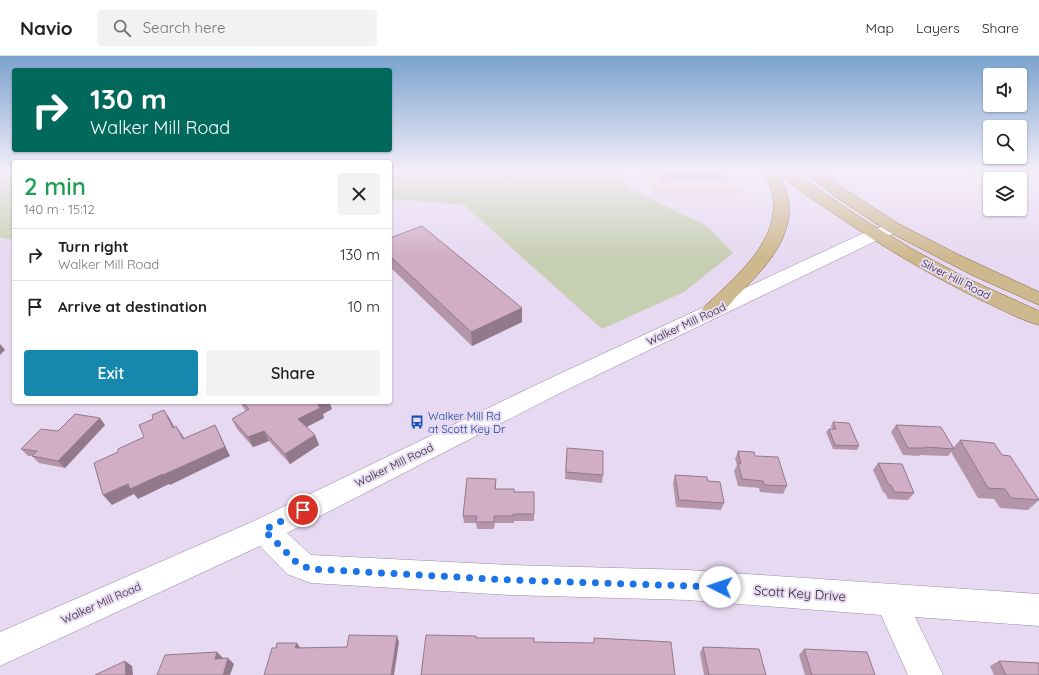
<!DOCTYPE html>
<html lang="en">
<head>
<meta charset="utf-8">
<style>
  body { margin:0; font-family:Quicksand,sans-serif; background:#f2f2f2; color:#202124; height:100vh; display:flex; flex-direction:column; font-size:15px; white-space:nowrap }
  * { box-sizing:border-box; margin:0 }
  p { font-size:13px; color:#757577 }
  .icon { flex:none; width:22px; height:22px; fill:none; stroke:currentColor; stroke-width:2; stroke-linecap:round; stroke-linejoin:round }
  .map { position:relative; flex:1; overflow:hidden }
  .details { position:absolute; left:12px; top:104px; width:380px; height:244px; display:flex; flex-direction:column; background:#fff; border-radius:4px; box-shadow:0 1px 3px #0004 }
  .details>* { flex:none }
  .top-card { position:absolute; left:12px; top:12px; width:380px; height:84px; border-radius:4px; box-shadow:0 1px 3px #0004; background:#00695c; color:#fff; overflow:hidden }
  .buttons { position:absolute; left:983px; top:12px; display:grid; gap:8px }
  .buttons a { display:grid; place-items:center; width:44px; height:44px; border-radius:4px; background:#fff; box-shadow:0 1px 3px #0004; font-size:20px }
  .pin { position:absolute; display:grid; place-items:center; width:34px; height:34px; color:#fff; margin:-17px; border:2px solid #fff; border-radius:50%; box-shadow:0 1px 4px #0007 }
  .me { position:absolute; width:44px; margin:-22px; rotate:274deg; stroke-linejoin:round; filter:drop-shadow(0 0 3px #0008) }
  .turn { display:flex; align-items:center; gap:14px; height:84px; padding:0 12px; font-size:18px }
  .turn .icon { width:52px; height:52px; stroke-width:2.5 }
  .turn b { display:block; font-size:28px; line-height:34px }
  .round { display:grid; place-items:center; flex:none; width:42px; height:42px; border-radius:4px; background:#f2f2f2 }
  .headline { display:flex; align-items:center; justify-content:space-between; height:68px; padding:0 12px }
  h1 { font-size:24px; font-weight:600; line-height:30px; color:#1e9e55 }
  .primary-button { display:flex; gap:8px; margin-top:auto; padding:8px 12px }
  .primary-button a { flex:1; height:46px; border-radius:4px; background:#1687ad; color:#fff; font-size:16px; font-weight:600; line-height:46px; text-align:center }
  .primary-button a+a { background:#f2f2f2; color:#202124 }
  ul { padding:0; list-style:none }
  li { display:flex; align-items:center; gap:12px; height:52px; padding:0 12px; border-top:1px solid #e0e0e0 }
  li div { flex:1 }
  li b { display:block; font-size:15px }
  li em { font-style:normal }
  header { display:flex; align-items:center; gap:24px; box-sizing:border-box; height:56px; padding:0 20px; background:#fff; border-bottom:1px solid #e0e0e0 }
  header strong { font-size:19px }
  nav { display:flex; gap:22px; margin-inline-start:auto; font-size:14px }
  .search { width:280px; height:36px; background:#f2f2f2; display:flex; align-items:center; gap:10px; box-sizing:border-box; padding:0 14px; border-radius:4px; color:#757577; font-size:15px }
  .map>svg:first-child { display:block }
</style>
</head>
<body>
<header>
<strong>Navio</strong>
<div class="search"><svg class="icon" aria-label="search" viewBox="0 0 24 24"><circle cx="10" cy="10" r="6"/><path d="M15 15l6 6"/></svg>Search here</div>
<nav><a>Map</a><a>Layers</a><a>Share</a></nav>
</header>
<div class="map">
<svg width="1039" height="619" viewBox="0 0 1039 619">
  <rect width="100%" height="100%" fill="#e7d9f1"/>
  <polygon fill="#e8ced4" points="643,116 727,116 742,138 655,138"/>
  <g fill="#c7cfb3">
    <polygon points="0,116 14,116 14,184 0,181"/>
    <polygon points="390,116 620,116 625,130 707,170 733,197 684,236 602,273 464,149 390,143"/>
  </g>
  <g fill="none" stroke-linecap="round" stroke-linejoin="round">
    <g stroke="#978aa0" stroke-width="1">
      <g id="minor">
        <polygon points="970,116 984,116 990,123 990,137 985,136"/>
        <polygon points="894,167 900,169 902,172 900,175 880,183 558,338 287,477 311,499 510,509 688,514 1039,538 1039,570 915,561 943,619 908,619 881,559 688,544 510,539 311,527 287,518 260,490 0,610 0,576 254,465 542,326 868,175"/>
      </g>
    </g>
    <g stroke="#81673c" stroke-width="1">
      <g id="major">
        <path d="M765 116H779C784 129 790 142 789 157 787 191 758 219 736 241 731 247 725 254 719 259 714 262 709 261 704 259L701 255 704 251C734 222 783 184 772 136 770 130 767 123 765 116Z"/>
        <path d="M781 116H796L821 135 864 164 914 194 966 222 1039 255V269C1020 264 1001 253 983 245 928 218 876 187 826 152 811 142 791 131 781 116Z"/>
        <polygon points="806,116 822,116 844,133 899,168 957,198 1039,236 1039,249 974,220 887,175 833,139"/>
      </g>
    </g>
    <use href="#minor" fill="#fff" fill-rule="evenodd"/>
    <use href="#major" fill="#ceb88e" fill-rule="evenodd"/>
  </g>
  <g fill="#b495aa">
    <polygon points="658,116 727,116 725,123 663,125"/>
    <polygon points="390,182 522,266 472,290 390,211"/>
    <polygon points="240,346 329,346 332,353 323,358 324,362 306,371 315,379 319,389 290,408 269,385 253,391 237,373 232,363 246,355 243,351"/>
    <polygon points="833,366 859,390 857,394 833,393 826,376 829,373 832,373 831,370"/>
    <polygon points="105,369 65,412 39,407 32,400 28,400 21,393 58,375"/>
    <polygon points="896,369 953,392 960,384 1002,399 1039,443 1039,444 1028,454 1000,452 994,443 978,442 951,396 948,400 920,399 919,400 903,399 891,376"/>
    <polygon points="738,395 755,400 787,430 783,438 760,436 759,432 738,430 734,415 737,409 735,403"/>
    <polygon points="566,400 603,419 602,427 565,423"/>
    <polygon points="878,407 914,437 908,444 888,443 885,437 883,436 873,414"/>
    <polygon points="675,419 708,425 724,447 721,454 676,451 673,427"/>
    <polygon points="496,423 496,433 514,436 534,458 534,465 514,465 514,467 495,467 494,473 477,473 476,467 464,467 463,460"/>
    <polygon points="703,591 766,619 704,619 700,597"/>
    <polygon points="804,593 875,619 805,619 799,599"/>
    <polygon points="999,605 1039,619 994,619 990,610"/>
  </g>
  <g fill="#92798b">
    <polygon points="522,252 522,266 472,290 471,276"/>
    <polygon points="0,288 5,294 0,299"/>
    <polygon points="323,346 329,346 332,353 323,358 324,362 303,373 298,363 318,348"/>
    <polygon points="164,354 170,363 180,382 173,372"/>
    <polygon points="100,362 105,369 65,412 58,405"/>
    <polygon points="215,369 220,379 230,400 170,429 169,428 138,443 134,438 112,449 103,439 128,428 163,418"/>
    <polygon points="176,370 183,380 189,393 183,383"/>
    <polygon points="264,375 269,385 253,391 248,381"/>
    <polygon points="315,379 319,389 290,408 285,398"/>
    <polygon points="397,580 399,586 394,619 391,619"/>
    <polygon points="297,587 301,593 295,592"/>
    <polygon points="217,596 223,602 221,609 215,603"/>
    <polygon points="228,602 234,608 230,619 223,619"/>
    <polygon points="125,605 132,610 133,619 126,619"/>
  </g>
  <g fill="#d1adc6" stroke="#92798b">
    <polygon points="664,116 716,116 665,118"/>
    <polygon points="422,170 522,252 471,276 390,200 390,182"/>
    <polygon points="242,346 323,346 318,348 320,352 298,363 315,379 285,398 264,375 248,381 232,363 249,353"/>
    <polygon points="164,354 173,372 176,370 183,383 215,369 225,391 163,419 163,418 130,433 128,428 103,439 94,407 118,396 118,393 144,381 139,369 153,363 152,359"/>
    <polygon points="75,358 100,362 58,405 32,400 37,395 21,393 41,373 58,375"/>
    <polygon points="833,366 849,367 859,390 835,389 829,373 836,373"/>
    <polygon points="896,369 941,371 954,393 925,391 925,392 908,392"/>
    <polygon points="960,384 994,387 1002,399 1010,400 1039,444 1011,442 1005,433 988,432"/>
    <polygon points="567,392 603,395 603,419 566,416"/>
    <polygon points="738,395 754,396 755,400 778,401 787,430 764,429 763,425 742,423 738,407 741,408"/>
    <polygon points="878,407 902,408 914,437 894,436 891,429 889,429"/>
    <polygon points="675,419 707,421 708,425 720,426 724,447 679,444"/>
    <polygon points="467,422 496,423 495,433 514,433 514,436 534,436 534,458 513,458 514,460 494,460 494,466 476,466 477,460 463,460"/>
    <polygon points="349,579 397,580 391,619 264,619 272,592 276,592 277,587 297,587 295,592 347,591"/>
    <polygon points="426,579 476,580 476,582 534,582 534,586 594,587 594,582 671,586 675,619 421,619"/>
    <polygon points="703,591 759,593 766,619 709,619"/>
    <polygon points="804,593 867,596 875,619 812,619"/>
    <polygon points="217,596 215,603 228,602 223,619 157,619 165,599"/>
    <polygon points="125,605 126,619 95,619"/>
    <polygon points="999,605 1039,607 1039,619 1006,619"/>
  </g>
  <linearGradient id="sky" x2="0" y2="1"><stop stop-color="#7aa2ce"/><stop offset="0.57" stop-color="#f4eef9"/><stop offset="1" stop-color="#f4eef9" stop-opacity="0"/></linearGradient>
  <rect width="1039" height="202" fill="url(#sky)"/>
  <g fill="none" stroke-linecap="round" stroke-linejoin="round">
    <polyline stroke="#1a73e8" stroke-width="7" stroke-dasharray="0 12.6" points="303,454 264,474 298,508 311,513 510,524 720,531"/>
  </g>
  <defs>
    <g id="bus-bare" transform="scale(1.08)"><path d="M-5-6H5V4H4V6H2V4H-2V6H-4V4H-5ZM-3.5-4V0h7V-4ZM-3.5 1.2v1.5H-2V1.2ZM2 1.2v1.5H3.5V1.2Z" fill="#1a4fb4" stroke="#e7d9f1" stroke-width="2.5" paint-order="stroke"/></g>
  </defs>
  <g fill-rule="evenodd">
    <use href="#bus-bare" x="417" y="366"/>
  </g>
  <g text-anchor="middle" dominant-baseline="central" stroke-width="4" stroke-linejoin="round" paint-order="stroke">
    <g font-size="11" fill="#2e2831" stroke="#e7d9f1">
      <text transform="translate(956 223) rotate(27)">Silver Hill Road</text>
      <text transform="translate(686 268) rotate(-25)">Walker Mill Road</text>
      <text transform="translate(394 409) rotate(-26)">Walker Mill Road</text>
      <text transform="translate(101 547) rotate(-24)">Walker Mill Road</text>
    </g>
    <g font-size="11" fill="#164399" stroke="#e7d9f1" text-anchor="start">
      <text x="428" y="360">Walker Mill Rd<tspan x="428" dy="13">at Scott Key Dr</tspan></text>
    </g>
    <g font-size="13" fill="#2e2831" stroke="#e7d9f1">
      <text transform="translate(800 537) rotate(4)">Scott Key Drive</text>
    </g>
  </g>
</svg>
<div class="buttons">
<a><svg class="icon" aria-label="sound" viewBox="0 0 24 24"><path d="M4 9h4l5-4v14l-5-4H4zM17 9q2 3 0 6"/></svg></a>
<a><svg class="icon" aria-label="search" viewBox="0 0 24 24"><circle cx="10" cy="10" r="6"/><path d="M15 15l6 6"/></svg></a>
<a><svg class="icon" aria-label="layers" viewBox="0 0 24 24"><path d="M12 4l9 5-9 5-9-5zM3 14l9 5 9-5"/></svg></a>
</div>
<div class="pin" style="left:303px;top:454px;background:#d93025"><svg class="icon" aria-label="arrive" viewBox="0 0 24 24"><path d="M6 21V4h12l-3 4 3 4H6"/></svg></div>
<svg class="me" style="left:720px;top:531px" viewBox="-20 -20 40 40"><circle r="19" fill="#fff"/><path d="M0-13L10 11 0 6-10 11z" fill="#1a73e8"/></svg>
<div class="top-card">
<div class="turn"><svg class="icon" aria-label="right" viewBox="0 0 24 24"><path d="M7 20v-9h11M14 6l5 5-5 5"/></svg><div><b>130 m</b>Walker Mill Road</div></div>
</div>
<section class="details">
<div class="headline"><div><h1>2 min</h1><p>140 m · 15:12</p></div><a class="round"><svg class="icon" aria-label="close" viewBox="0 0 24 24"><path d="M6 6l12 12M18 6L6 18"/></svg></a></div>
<ul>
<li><svg class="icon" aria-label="right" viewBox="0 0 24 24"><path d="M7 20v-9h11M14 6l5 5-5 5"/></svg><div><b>Turn right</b><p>Walker Mill Road</p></div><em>130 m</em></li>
<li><svg class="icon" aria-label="arrive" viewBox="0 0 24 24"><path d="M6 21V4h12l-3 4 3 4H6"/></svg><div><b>Arrive at destination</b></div><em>10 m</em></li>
</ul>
<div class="primary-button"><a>Exit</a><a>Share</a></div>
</section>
</div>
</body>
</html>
